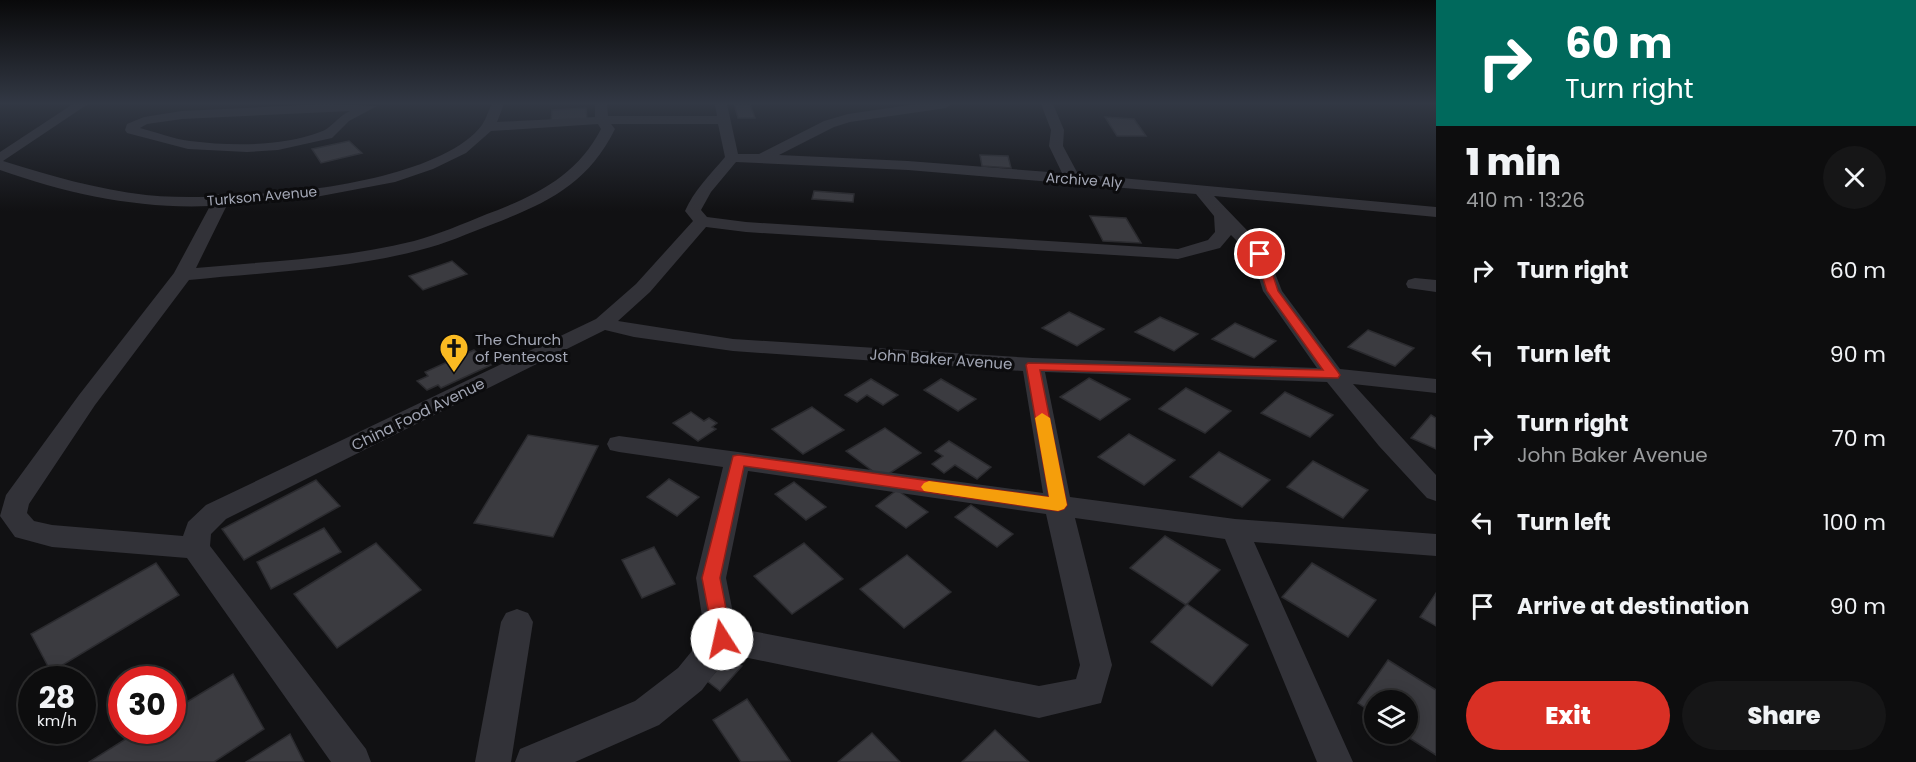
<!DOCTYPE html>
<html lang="en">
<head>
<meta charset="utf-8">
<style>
  body { margin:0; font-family:Poppins,sans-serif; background:#161617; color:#f1f3f6; height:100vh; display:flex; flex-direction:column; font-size:22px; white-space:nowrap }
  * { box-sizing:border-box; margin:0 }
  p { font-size:20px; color:#9a9c9e }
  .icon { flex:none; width:33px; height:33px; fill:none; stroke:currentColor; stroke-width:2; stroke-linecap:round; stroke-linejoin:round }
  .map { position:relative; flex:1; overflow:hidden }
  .drawer { display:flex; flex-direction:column; background:#0d0d0e; width:480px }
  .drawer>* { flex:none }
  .top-card { background:#00695c; color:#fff; overflow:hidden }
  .fabs { position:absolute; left:1364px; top:690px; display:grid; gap:12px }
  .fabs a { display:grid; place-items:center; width:54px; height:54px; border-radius:50%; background:#0d0d0e; box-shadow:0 3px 15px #0003,0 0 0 2px #2d2d2e; font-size:30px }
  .speed { position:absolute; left:18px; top:666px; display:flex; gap:12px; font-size:30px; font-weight:700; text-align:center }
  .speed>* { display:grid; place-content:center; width:78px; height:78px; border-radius:50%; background:#0d0d0e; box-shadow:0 3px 15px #0003,0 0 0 2px #2d2d2e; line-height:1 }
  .speed small { font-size:15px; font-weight:400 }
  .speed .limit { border:9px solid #d22; background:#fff; color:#111 }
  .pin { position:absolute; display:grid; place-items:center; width:51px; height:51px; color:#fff; margin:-26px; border:3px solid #fff; border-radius:50%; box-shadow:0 2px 6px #0007 }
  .me { position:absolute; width:66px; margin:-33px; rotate:350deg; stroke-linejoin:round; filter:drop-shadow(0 0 4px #0008) }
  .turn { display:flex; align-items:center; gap:21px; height:126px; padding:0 30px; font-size:27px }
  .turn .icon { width:78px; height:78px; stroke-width:2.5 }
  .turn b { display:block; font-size:42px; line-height:51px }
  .round { display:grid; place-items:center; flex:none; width:63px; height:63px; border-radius:32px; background:#161617 }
  .summary { display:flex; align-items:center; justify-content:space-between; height:102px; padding:0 30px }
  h1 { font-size:36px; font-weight:800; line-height:45px }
  .action { display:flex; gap:12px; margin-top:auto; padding:12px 30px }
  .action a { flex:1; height:69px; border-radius:36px; background:#d93025; color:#fff; font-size:24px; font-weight:800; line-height:69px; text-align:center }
  .action a+a { background:#161617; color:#f1f3f6 }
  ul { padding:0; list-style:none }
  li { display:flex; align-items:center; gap:18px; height:84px; padding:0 30px }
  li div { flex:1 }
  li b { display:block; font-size:22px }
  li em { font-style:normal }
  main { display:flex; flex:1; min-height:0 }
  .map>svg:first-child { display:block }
</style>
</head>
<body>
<main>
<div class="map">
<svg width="1436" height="762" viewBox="0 0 1436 762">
  <rect width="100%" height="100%" fill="#111113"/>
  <g fill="#3b3b40" stroke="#2b2b2f" stroke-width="1.5">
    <polygon points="734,104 750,104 755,118 738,118"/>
    <polygon points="586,108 587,119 551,121 552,110"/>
    <polygon points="1105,117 1134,119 1146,136 1117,136"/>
    <polygon points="349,141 362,153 321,163 312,149"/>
    <polygon points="980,155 1008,156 1011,168 982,166"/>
    <polygon points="814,191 854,194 853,202 812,199"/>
    <polygon points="1090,216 1126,218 1141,243 1103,241"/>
    <polygon points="452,261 467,274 423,290 409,276"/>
    <polygon points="1069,312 1104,329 1077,346 1042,328"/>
    <polygon points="1160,317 1198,334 1174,351 1135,332"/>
    <polygon points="1235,323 1276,341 1254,358 1212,339"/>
    <polygon points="1368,330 1414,348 1395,366 1348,347"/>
    <polygon points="474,350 491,365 441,388 438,385 427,390 417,381 428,376 425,372"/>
    <polygon points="1089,378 1130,399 1100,420 1060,397"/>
    <polygon points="871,379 898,395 883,405 867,395 857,402 845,395"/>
    <polygon points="941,379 976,399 958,411 924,390"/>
    <polygon points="1186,388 1231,411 1205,433 1159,409"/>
    <polygon points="1285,392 1333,415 1310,437 1261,413"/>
    <polygon points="812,407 844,430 803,454 772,429"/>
    <polygon points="691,412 704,421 709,418 717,423 712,427 716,429 698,441 673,423"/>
    <polygon points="1431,415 1436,418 1436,449 1411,438"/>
    <polygon points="885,428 921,453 882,478 846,451"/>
    <polygon points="1129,434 1175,460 1144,485 1098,457"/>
    <polygon points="528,435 598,446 553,537 474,523"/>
    <polygon points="949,441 991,467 977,479 955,465 944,473 932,464 943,456 935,451"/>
    <polygon points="1219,452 1270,480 1242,507 1190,477"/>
    <polygon points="1313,461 1368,490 1343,518 1287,487"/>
    <polygon points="669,479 699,497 677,516 647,497"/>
    <polygon points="316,480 340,506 244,560 222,529"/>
    <polygon points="794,482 826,507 806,520 775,494"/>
    <polygon points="897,490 928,512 906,528 876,506"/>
    <polygon points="971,505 1013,534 997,547 955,517"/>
    <polygon points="324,528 341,552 271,589 257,562"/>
    <polygon points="1165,536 1220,570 1186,605 1130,568"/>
    <polygon points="376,543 421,590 337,648 294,594"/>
    <polygon points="804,543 843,579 792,614 754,576"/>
    <polygon points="654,547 675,584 642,598 622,560"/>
    <polygon points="907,555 951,592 904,628 860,589"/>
    <polygon points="156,563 179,595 51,672 31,634"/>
    <polygon points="1312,563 1376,600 1348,637 1282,597"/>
    <polygon points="1436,593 1436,626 1420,617"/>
    <polygon points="1187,604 1248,645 1212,686 1151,642"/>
    <polygon points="729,657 742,666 720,691 707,681"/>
    <polygon points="1388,660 1436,690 1436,755 1403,734 1407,734 1407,700 1374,700 1374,714 1358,703"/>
    <polygon points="233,674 264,729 214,762 89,762 140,730 172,730 172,711"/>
    <polygon points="747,699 790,761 741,762 713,720"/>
    <polygon points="995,730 1029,762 962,762"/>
    <polygon points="872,733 900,762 838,762"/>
    <polygon points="290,734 304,762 246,762"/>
  </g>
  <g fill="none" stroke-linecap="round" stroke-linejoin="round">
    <g fill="#323238" fill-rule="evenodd">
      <path d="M73 104H88L3 161C51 176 96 189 146 195 165 197 185 197 205 197 211 196 217 194 223 194 286 197 441 179 482 125 486 119 488 111 492 104H504L497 122 595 117V104H607L608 116H717L715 104H727L738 154H759L824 121 848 114 917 104H952L946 108 850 122 834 127 779 155 908 161 1062 173 1049 146 1051 130 1041 104H1053L1064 130 1063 146 1078 174 1436 207V217L1214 196 1266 250 1282 291 1340 369 1436 379V393L1353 384 1436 475V501L1427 498 1379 446 1327 382 1045 372 1070 497 1235 519 1436 534V556L1254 542 1353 762H1317L1225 539 1075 518 1112 665 1101 703 1039 718 729 654 702 690 659 725 575 762H515L520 749 635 701 678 668 705 635 696 578 723 467 619 452 610 450 607 444 610 438 619 436 1043 493 1023 371 733 351 634 337 605 330 226 519 211 534 210 546 366 749 371 762H331L187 558 52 547 15 537 0 516 6 495 79 395 174 273 210 206C138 209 68 194 0 170V152ZM598 124 601 129C577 176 535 196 487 214 463 224 439 234 414 241 343 259 268 261 196 268L227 205 305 199 395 182 433 169 466 153 491 131ZM611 124H718L725 157C710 175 694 190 685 211L693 221 636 284 596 319 206 505 188 522 183 536 52 525 34 521 27 513 29 504 95 405 189 280C265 272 345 270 420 250 445 244 469 233 493 224 547 203 588 184 615 129ZM736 162 908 170 1196 194 1214 216 1215 232 1208 240 1178 249 746 222 707 217 701 210 711 192ZM706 227 746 232 1178 259 1220 248 1231 235 1252 256 1263 291 1317 368 1033 358 733 339 618 321 650 292ZM748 471 1046 514 1080 665 1076 679 1039 686 736 628 726 578Z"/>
      <path d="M326 104 377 106 349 121 332 138 278 150 247 152 188 149 127 133 125 130 127 124 144 117 182 111ZM350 111C338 116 331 129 320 132 280 147 231 146 190 141 173 139 156 132 140 128L147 124 182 119Z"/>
      <polygon points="1415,278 1436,280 1436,292 1408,288 1406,284 1408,280"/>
      <polygon points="517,609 528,613 533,622 511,762 475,762 501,622 506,613"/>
    </g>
  </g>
  <linearGradient id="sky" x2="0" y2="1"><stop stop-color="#09090a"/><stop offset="0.49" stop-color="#323844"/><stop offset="1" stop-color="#323844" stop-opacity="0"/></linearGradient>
  <rect width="1436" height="211" fill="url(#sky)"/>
  <polygon fill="#d93025" stroke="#8d1f18" stroke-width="1.5" points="1260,251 1266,254 1278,291 1338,372 1340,375 1338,378 1040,370 1067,505 1064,509 1058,511 744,466 720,578 732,639 729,645 722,648 715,645 702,578 733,456 738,455 1049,497 1026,365 1028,363 1323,370 1267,291 1255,254"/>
  <polygon fill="#f59e0b" points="1042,413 1050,418 1067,505 1064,509 1058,511 924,491 921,487 924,483 929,481 1049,497 1035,418"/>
  <defs>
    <g id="church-pin" transform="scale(1.5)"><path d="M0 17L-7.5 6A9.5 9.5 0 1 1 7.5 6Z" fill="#faba22" stroke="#0c0c0e"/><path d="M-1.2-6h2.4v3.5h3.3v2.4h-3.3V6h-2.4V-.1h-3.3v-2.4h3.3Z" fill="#111"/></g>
  </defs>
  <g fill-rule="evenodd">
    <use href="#church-pin" x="454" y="348"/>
  </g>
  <g text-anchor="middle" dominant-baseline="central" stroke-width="6" stroke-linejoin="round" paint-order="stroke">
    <g font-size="14" fill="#a2a6b4" stroke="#0c0c0e">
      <text transform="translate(1084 180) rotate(4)">Archive Aly</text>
      <text transform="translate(262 196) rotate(-5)">Turkson Avenue</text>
    </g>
    <g font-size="15" fill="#a2a6b4" stroke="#0c0c0e" text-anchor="start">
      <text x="475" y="339">The Church<tspan x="475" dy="17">of Pentecost</tspan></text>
    </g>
    <g font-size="15" fill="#a2a6b4" stroke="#0c0c0e">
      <text transform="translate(941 359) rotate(4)">John Baker Avenue</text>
      <text transform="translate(418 414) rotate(-26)">China Food Avenue</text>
    </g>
  </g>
</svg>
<div class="fabs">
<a><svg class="icon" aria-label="layers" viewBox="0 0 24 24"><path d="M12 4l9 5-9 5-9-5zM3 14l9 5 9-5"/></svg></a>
</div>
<div class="speed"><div>28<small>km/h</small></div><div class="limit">30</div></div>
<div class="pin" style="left:1260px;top:254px;background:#d93025"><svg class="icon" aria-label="arrive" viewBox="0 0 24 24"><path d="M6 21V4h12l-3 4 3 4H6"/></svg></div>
<svg class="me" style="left:722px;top:639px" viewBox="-20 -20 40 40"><circle r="19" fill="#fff"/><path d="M0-13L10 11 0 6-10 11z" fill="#d93025"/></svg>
</div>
<section class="drawer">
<div class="top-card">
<div class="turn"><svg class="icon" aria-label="right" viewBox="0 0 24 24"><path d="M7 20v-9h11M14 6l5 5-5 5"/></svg><div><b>60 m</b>Turn right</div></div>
</div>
<div class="summary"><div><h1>1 min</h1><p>410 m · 13:26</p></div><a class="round"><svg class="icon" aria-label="close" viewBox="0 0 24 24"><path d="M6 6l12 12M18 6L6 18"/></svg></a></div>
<ul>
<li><svg class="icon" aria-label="right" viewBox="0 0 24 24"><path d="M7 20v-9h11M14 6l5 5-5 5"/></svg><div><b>Turn right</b></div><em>60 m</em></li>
<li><svg class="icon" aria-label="left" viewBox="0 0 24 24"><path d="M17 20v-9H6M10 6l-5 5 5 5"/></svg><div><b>Turn left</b></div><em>90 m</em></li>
<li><svg class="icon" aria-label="right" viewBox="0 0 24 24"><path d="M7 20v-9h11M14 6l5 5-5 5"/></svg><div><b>Turn right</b><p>John Baker Avenue</p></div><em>70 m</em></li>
<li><svg class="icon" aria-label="left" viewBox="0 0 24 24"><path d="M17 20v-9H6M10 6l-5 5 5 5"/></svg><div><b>Turn left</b></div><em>100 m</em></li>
<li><svg class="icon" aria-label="arrive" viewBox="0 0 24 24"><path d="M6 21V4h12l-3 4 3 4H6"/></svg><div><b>Arrive at destination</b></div><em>90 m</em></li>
</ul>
<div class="action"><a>Exit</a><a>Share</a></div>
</section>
</main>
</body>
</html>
